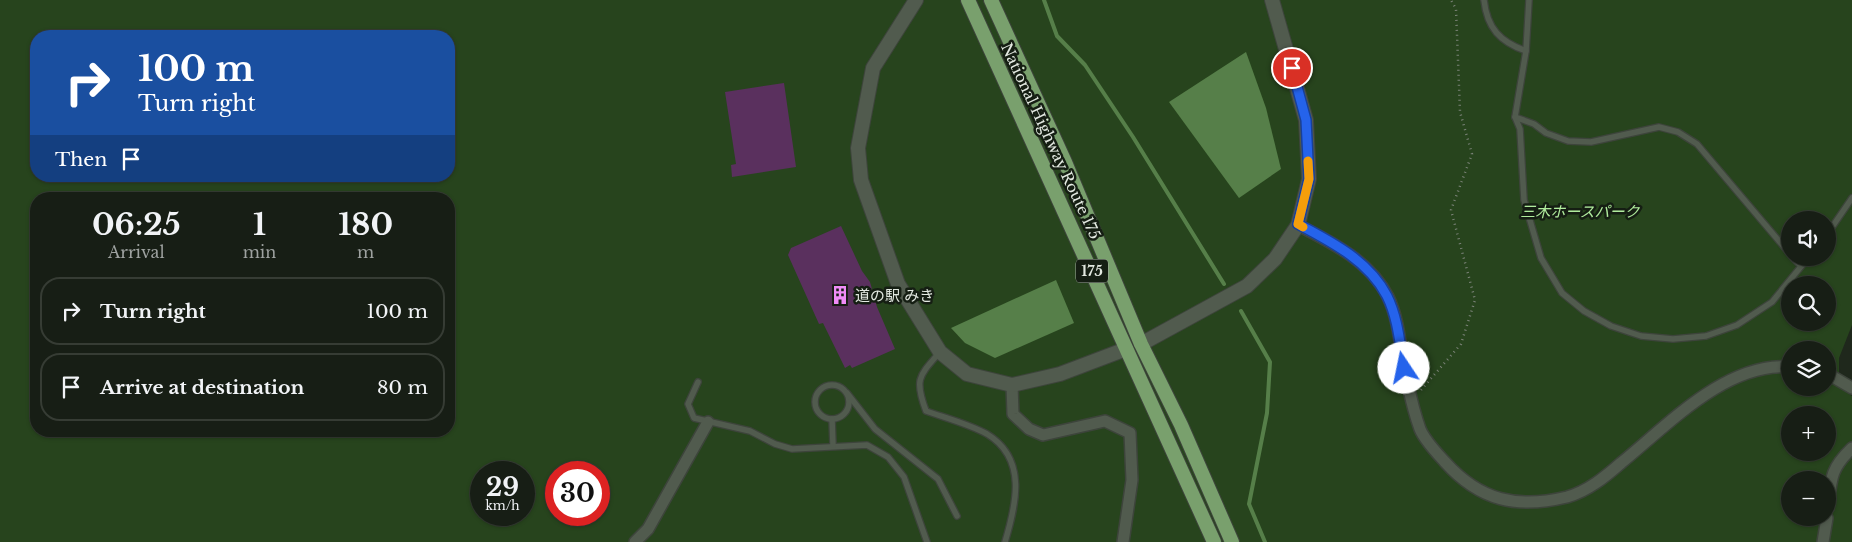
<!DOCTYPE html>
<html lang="en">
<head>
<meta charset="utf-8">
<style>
  body { margin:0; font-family:"Libre Baskerville","Noto Sans JP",serif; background:#20271e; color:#f1f3f6; height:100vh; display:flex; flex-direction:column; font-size:19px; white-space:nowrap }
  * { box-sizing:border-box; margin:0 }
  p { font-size:16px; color:#9ea2a0 }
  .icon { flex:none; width:28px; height:28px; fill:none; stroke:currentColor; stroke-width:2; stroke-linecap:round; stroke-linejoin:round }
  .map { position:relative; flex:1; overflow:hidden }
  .drawer { position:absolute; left:30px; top:192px; width:425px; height:245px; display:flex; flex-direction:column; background:#171e15; border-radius:20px; box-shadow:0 1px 4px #0004,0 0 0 1px #363c34 }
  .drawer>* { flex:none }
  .top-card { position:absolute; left:30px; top:30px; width:425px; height:152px; border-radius:20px; box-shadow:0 1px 4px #0004,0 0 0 1px #363c34; background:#1a4fa0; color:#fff; overflow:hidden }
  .controls { position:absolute; left:1781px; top:211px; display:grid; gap:10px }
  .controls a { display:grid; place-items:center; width:55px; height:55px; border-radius:50%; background:#171e15; box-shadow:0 1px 4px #0004,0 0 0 1px #363c34; font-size:25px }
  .speed { position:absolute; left:470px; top:461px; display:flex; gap:10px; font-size:25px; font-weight:700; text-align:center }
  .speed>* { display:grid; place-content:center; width:65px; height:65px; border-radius:50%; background:#171e15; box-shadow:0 1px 4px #0004,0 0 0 1px #363c34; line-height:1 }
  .speed small { font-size:12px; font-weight:400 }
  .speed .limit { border:8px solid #d22; background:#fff; color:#111 }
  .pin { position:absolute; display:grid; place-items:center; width:42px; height:42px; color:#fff; margin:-21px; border:2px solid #fff; border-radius:50%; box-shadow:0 1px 5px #0007 }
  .me { position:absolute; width:55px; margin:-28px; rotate:349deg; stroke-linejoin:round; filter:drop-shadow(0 0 4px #0008) }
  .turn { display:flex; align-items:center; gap:18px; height:105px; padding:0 25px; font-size:22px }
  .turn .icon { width:65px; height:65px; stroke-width:2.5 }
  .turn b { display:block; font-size:35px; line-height:42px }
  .then { display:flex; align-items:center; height:48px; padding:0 25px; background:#0003; gap:10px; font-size:19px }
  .eta { display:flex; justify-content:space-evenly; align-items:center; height:85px; text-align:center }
  .eta b { font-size:30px; font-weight:800; line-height:35px }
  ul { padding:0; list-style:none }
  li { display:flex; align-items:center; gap:15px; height:68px; margin:0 10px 8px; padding:0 15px; border:2px solid #363c34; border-radius:20px }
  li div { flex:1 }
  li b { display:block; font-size:19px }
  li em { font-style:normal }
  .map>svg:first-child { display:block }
</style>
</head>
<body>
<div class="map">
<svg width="1852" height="542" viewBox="0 0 1852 542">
  <rect width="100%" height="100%" fill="#1f281c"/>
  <path fill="#27441d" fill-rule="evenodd" d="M0 0H1852V325L1839 358V387L1852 396V542H0ZM36 36H449V176H36ZM36 199H449V431H36ZM1790 220H1828V258H1790ZM1790 285H1828V322H1790ZM1790 350H1828V388H1790ZM1790 415H1828V452H1790ZM481 472H524V515H481ZM556 472H599V515H556ZM1790 480H1828V518H1790Z"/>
  <g fill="#567f49">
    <polygon points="1246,52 1266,108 1281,169 1239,198 1169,102"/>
    <polygon points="1056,280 1074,323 995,358 965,343 951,328"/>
  </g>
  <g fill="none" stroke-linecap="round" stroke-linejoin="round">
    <g stroke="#567f49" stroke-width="4">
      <polyline points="1044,0 1057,36 1085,65 1133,137 1224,284"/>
      <polyline points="1241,311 1270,362 1267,413 1249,504 1265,542"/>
    </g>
  </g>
  <g fill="#5a305e">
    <polygon points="784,83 796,167 732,177 731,165 736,164 725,92"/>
    <polygon points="841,226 862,271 870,282 877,307 895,349 852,368 850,365 845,368 823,323 819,324 788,255 791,248"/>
  </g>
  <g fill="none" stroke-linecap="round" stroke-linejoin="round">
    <g stroke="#3d443b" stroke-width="8">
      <g id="service">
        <path d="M1484 0C1487 28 1500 42 1526 51"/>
        <polyline points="1529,0 1526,51 1515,117 1520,129 1524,200 1541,258 1562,293 1584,311 1611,326 1641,336 1673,339 1706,336 1737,325 1772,302 1808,258"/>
        <polyline points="1515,117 1534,124 1546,133 1568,141 1591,142 1659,127 1678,132 1697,144 1790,254"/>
        <polyline points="1828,233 1852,198"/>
        <polyline points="1793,258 1801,266"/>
        <path d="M940 352C919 376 914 379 926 411 946 418 969 424 987 434 1028 459 1016 505 1005 542"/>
        <polyline points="698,382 688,404 694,418 750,431 775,444 792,449 867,445 888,457 904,477 927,542"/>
        <circle cx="832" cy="402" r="17"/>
        <polyline points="847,393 875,429 938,479 957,516"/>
        <polyline points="832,419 833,445"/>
      </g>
    </g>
    <g stroke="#3d443b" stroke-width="14">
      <g id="minor">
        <path d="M1298 225C1331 242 1370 261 1388 297 1401 324 1400 356 1408 385 1411 399 1415 415 1420 429 1425 441 1436 452 1445 462 1480 501 1517 509 1567 497 1588 491 1605 477 1621 463 1668 425 1726 362 1790 367"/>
        <polyline points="1828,374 1852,388"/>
        <polyline points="1012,385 1013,414 1029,429 1043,435 1105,421 1130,433 1132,480 1123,542"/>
        <path d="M1828 508C1831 479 1830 469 1852 448"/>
        <polyline points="635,542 648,529 708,422"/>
        <polyline points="1823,542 1827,518"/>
      </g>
    </g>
    <g stroke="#3d443b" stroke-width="16">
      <g id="tertiary">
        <polyline points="916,0 873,68 858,148 861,180 898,284 940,352 967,374 1012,385 1060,374 1126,349"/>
        <polyline points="1141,344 1247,286 1275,259 1298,225 1309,179 1306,120 1272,0"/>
      </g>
    </g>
    <g stroke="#3d443b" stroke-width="16">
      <g id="trunk">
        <polyline points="968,0 1214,542"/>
        <polyline points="991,0 1065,162 1141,344 1181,425 1232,542"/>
      </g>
    </g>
    <polyline stroke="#7b8378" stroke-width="2.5" stroke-dasharray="1 4" stroke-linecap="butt" points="1421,390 1461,344 1475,300 1451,210 1472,154 1460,112 1456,9 1451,0"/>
    <use href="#service" stroke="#515b4e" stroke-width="5.5"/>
    <use href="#minor" stroke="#515b4e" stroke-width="11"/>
    <use href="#tertiary" stroke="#515b4e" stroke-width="14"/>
    <use href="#trunk" stroke="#79a06d" stroke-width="14"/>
  </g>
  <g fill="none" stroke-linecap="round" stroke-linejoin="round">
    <g stroke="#184099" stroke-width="12">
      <path id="route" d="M1292 68 1306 120 1309 179 1298 224C1332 242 1369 261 1387 296 1398 318 1400 345 1404 368"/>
    </g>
    <use href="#route" stroke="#2563eb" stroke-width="9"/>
    <polyline stroke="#f59e0b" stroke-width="9" points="1303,227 1298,224 1309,179 1308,161"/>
  </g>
  <defs>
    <g id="building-bare" transform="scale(1.5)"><path d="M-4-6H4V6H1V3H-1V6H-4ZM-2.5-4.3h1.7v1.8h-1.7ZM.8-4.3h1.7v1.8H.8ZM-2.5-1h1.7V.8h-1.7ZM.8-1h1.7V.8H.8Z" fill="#ef8bf7" stroke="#151e13" stroke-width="2.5" paint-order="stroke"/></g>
  </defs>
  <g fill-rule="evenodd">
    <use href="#building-bare" x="840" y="295"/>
  </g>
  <g text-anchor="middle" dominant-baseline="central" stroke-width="5" stroke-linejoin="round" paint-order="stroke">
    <rect fill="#151e13" stroke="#a5aca3" stroke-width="1" x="1076" y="259.5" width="32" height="23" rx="4"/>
    <g font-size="14" font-weight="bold" fill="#e3e9e1">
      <text x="1092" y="271">175</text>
    </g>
    <g font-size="15" fill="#e3e9e1" stroke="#151e13">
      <text transform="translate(1051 141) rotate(65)">National Highway Route 175</text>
    </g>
    <g font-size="15" font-style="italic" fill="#b0ec9d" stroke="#151e13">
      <text x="1580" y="211">三木ホースパーク</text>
    </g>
    <g font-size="15" fill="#e3e9e1" stroke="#151e13" text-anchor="start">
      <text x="855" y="295">道の駅 みき</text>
    </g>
  </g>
</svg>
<div class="controls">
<a><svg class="icon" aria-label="sound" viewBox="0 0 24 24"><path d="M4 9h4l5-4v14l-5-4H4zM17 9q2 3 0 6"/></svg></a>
<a><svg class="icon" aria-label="search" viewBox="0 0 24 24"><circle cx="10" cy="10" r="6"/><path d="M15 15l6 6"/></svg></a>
<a><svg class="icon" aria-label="layers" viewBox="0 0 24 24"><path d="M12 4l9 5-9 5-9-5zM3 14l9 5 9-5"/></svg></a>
<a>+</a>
<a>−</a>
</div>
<div class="speed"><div>29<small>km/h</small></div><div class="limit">30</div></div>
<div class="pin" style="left:1292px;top:68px;background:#d93025"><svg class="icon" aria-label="arrive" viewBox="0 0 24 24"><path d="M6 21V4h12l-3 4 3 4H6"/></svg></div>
<svg class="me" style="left:1404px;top:368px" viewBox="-20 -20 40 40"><circle r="19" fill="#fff"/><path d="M0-13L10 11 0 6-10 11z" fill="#2563eb"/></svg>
<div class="top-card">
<div class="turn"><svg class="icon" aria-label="right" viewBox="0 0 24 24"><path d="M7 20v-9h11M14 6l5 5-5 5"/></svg><div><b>100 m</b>Turn right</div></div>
<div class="then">Then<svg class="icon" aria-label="arrive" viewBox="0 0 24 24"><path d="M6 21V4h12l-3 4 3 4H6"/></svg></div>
</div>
<section class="drawer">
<div class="eta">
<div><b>06:25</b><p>Arrival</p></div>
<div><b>1</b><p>min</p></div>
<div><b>180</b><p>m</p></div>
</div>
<ul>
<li><svg class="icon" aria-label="right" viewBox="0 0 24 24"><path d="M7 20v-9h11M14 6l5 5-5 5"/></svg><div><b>Turn right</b></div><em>100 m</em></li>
<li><svg class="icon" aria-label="arrive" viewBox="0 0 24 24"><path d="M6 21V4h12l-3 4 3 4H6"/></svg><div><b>Arrive at destination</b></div><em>80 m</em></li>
</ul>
</section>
</div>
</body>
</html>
